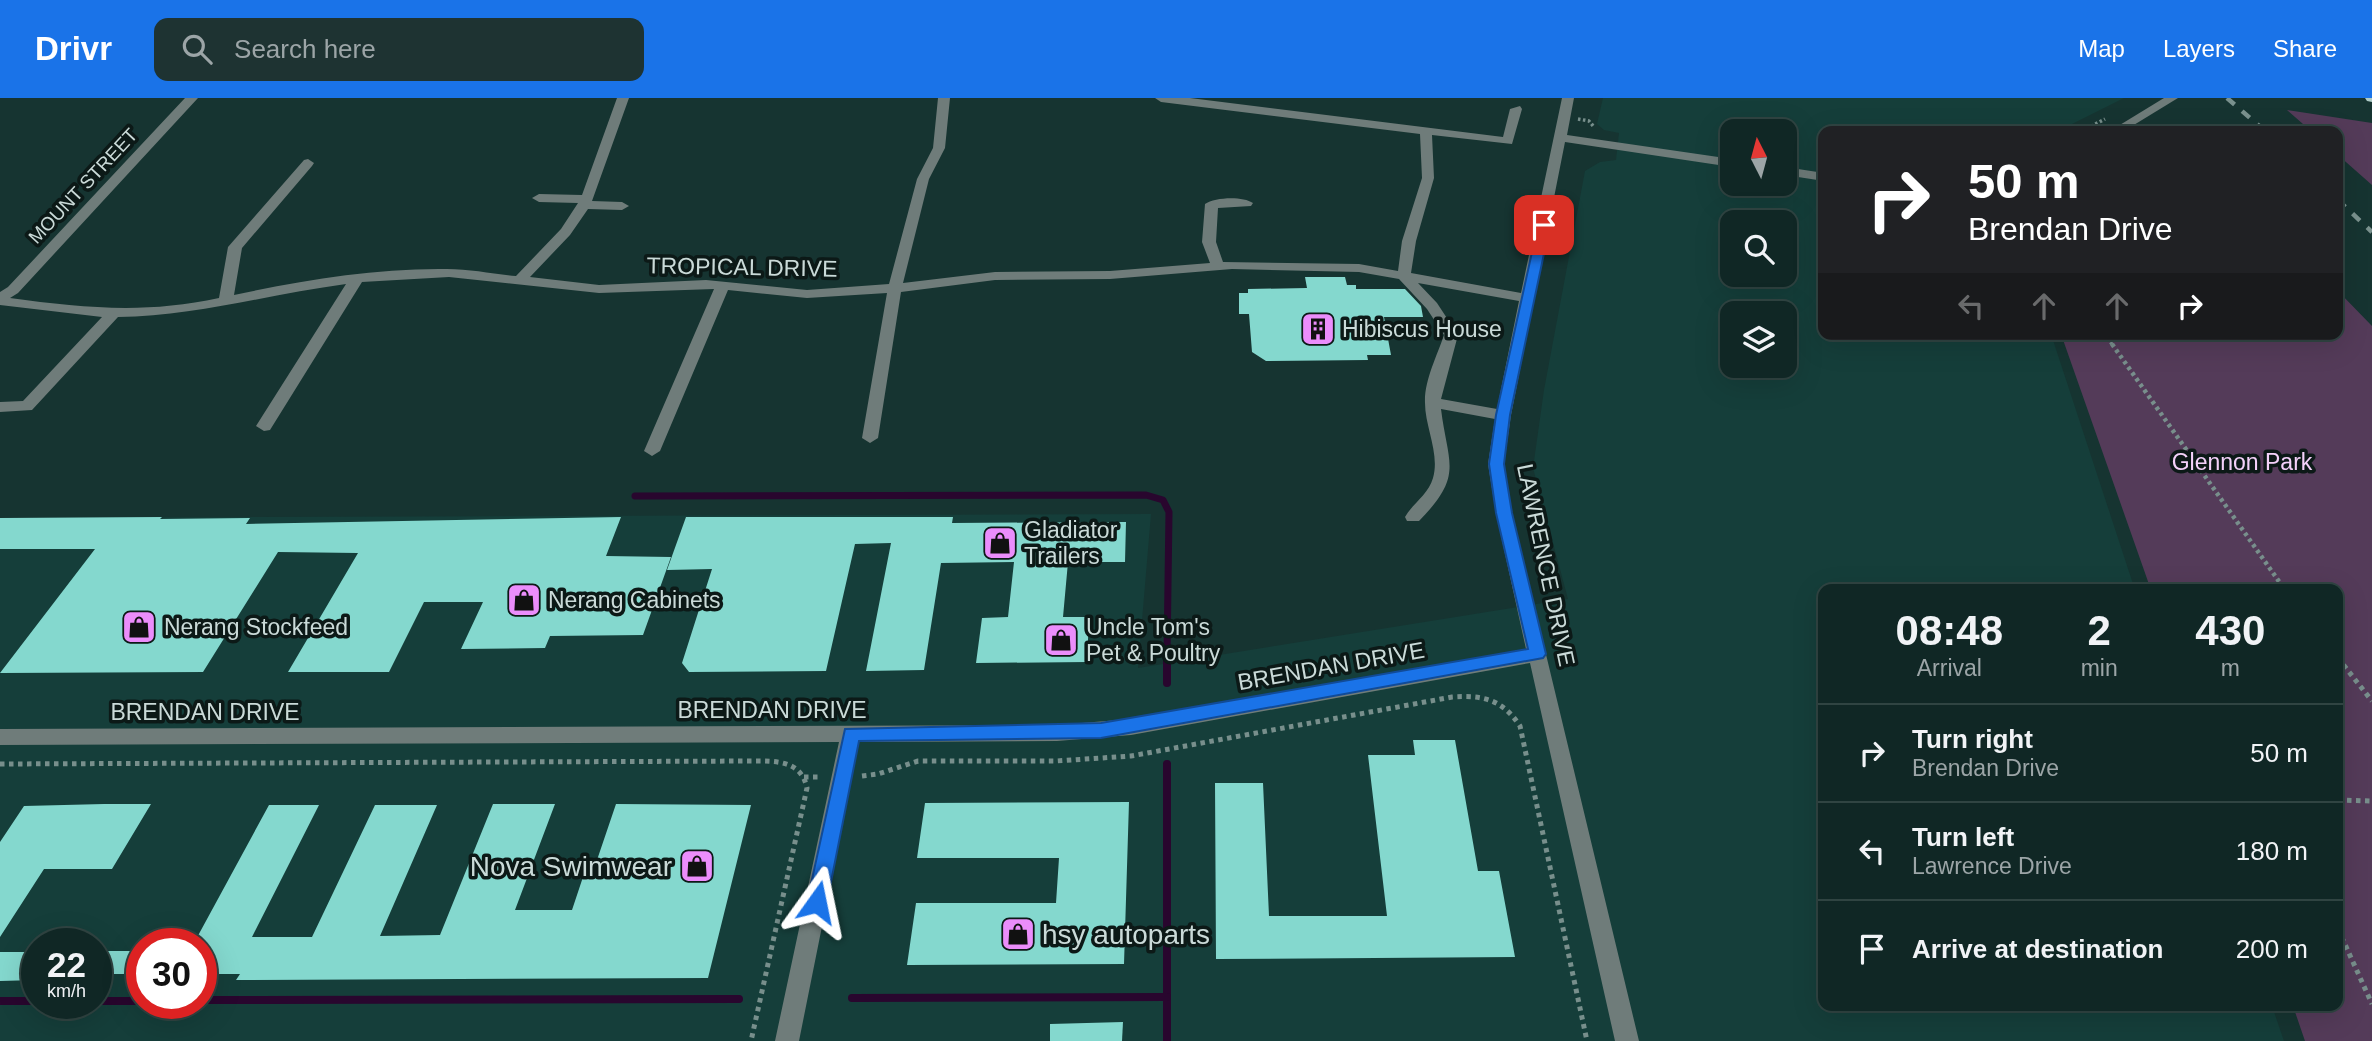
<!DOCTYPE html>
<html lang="en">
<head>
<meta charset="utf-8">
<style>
  body { margin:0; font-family:Helvetica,sans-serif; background:#1e3332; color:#f1f3f6; height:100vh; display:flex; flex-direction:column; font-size:26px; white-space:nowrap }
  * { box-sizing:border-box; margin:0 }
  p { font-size:23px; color:#9ca5a7 }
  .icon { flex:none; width:38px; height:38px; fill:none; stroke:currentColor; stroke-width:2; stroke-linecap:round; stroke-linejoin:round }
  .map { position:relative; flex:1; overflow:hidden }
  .panel { position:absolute; left:1818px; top:486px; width:525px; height:427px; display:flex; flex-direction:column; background:#102725; border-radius:14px; box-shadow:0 7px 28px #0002,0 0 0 2px #304442 }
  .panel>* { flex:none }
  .top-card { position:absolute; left:1818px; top:28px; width:525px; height:214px; border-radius:14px; box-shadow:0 7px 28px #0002,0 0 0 2px #304442; background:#202124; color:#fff; overflow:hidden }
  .needle { width:46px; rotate:354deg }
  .fabs { position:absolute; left:1720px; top:21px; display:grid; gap:14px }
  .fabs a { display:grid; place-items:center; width:77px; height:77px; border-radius:14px; background:#102725; box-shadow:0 7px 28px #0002,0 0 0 2px #304442; font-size:35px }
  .speed { position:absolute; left:21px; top:830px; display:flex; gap:14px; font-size:35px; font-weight:700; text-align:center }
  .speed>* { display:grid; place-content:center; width:91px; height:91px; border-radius:50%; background:#102725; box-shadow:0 7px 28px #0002,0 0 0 2px #304442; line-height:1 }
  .speed small { font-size:18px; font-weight:400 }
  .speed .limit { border:10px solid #d22; background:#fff; color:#111 }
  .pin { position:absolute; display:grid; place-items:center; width:60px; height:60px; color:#fff; margin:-30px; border-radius:14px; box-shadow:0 4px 10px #0006 }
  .me { position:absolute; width:77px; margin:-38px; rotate:12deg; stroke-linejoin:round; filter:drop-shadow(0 0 5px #0008) }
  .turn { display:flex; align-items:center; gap:24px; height:147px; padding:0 35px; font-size:32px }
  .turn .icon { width:91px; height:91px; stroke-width:2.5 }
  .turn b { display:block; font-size:49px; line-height:60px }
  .lanes { display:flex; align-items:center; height:66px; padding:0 35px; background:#0003; justify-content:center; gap:35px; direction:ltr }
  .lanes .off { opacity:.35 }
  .eta { display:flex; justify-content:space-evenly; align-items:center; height:119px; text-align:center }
  .eta b { font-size:42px; font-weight:700; line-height:49px }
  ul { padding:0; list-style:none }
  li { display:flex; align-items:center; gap:21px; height:98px; padding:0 35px; border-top:2px solid #304442 }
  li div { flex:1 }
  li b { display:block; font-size:26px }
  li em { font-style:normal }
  header { display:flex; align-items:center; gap:42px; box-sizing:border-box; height:98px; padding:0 35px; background:#1a73e8; color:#fff }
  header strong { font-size:33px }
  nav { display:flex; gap:38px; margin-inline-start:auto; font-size:24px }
  .search { width:490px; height:63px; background:#1e3332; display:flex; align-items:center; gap:18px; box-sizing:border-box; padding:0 24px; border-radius:14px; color:#9ca5a7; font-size:26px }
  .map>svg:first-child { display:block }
</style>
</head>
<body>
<header>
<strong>Drivr</strong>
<div class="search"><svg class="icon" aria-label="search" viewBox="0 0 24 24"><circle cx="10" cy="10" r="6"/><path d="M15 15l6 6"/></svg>Search here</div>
<nav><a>Map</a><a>Layers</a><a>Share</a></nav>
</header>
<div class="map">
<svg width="2372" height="943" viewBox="0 0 2372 943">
  <rect width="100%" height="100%" fill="#163431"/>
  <path fill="#153e3a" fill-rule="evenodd" d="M1603 0H2124L2058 33H1824V236H2051L2135 492H1824V908H2272L2284 943H0V420L1151 416 1138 570 1568 501 1533 370 1544 292 1585 73 1600 64 1616 62 1619 35 1604 32 1597 26ZM1732 33H1785V86H1732ZM1732 124H1785V177H1732ZM1732 215H1785V268H1732ZM37 845H96V905H37ZM142 845H201V905H142Z"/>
  <g fill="#543b59">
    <polygon points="2287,12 2372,25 2372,87 2338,57 2338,33 2311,33"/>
    <polygon points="2338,193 2372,228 2372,943 2305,943 2293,908 2338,908 2338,492 2151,492 2061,236 2338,236"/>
  </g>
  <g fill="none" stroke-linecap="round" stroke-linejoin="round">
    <polyline stroke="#29062e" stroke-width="7" points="635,398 1146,397 1163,402 1169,414 1167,557"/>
    <g stroke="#29062e" stroke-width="8">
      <polyline points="1167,585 1167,555"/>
      <polyline points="1167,666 1167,943"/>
      <polyline points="852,900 1167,899"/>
      <polyline points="201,902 739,901"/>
      <polyline points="0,903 37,903"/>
      <polyline points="96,903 142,903"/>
    </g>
  </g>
  <g fill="#84d8ce">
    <polygon points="1305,179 1345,179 1347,187 1356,187 1356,191 1405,191 1421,208 1423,219 1384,219 1391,257 1367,257 1368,262 1266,263 1252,254 1249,216 1239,216 1239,195 1248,195 1248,191 1307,190"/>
    <polygon points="162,419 160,421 250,420 246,426 621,419 606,458 671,459 643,537 550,538 545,550 461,551 483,504 424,504 389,574 288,574 358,455 278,454 203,574 0,575 95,451 0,451 0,420"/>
    <polygon points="686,419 953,419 952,425 1126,424 1125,464 1068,464 1063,519 1089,519 1087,564 976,565 982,520 1008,519 1014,464 941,465 924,572 866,573 891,445 855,446 826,573 689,574 682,565 712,471 667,472"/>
    <polygon points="1413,642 1455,642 1478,773 1499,773 1515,859 1216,861 1215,685 1263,685 1269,818 1387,818 1368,657 1415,657"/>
    <polygon points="1129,704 1124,866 907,867 916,805 1056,805 1059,760 917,760 925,705"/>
    <polygon points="104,706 151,706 112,771 44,771 0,839 0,744 24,708"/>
    <polygon points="493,706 555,706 515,812 572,812 584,776 597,762 616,706 751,707 708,880 236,882 240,876 201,876 201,845 194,845 269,707 319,707 252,839 312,839 375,707 437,707 380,838 440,837"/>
    <polygon points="96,853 142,853 142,876 111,876 96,902"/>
    <polygon points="0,854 37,854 37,882 0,883"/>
    <polygon points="1123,924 1122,943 1050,943 1050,926"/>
  </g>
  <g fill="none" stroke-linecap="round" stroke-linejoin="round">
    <g stroke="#788f8c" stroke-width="3.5" stroke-dasharray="2.5 2.5" stroke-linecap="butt">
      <polyline points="1578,21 1589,23 1594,29"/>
      <polyline points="2082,33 2105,21"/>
      <polyline points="2105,236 2113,248"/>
    </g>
    <polyline stroke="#788f8c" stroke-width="4.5" stroke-dasharray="3.5 3.5" stroke-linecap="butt" points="2112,246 2285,492"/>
    <g stroke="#788f8c" stroke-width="5" stroke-dasharray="4.5 4.5" stroke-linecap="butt">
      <polyline points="2338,560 2372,603"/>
      <path d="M0 666 752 663C776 663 801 662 807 690L751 943"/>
      <path d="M862 678 878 676 918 663H1056L1131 658 1452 599C1483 597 1502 601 1520 628L1587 943"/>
      <polyline points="804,679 821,679"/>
      <polyline points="2338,702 2372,703"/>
      <polyline points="2338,831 2372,906"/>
    </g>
    <g fill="#6f7c7a" fill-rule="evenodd">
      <path d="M185 0H198L18 195 10 200C84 210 145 216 219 200L228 149 304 62 308 61 314 65 312 68 242 150 234 197C304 182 375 170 447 171 470 171 493 176 516 178L561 131 578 105 539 104 532 100 539 96 582 97 617 0H629L592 103 622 104 629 108 622 112 588 111 570 137 530 179 599 187 706 182 807 192 889 186 917 81 933 50 938 0H950L945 50 929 81 903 185 995 174 1110 173 1210 165 1202 144 1205 106C1215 99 1243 98 1253 105L1251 108 1218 110 1216 144 1223 164 1359 166 1398 173 1402 143 1422 80 1420 36 1161 4 1155 0H1190L1503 39 1510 11 1520 8 1522 11 1512 46 1432 37 1434 80 1416 143 1411 175 1521 195 1562 0H1574L1567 37 1732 61V69L1565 44 1511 317 1504 366 1512 415 1639 943H1615L1530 565 1131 637 1057 643 859 644 799 943H775L839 644 0 647V631L1057 627 1131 621 1526 551 1496 415 1488 366 1495 321 1441 311C1448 367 1464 377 1419 423H1407L1405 419C1413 405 1428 397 1433 380 1440 356 1425 329 1425 305 1424 283 1437 258 1444 237L1427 211 1399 181 1359 174 1232 171 1110 181 995 182 901 194 878 340 870 345 862 340 887 195 807 200 728 192 660 353 652 358 644 353 714 191 599 195 449 179 362 184 270 332 264 333 256 328 346 186C270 196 196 218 118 219L32 312 0 314V304L23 303 102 219 0 207V194L8 189ZM1418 185 1519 203 1497 311 1441 301 1458 237 1437 205Z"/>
      <polygon points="2164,0 2178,0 2124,33 2110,33"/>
      <polygon points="1785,69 1824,75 1824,83 1785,77"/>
    </g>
    <polygon fill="#aecbc7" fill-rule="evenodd" points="2365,0 2372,0 2372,4 2367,3"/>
    <g stroke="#7a918e" stroke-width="4.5" stroke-dasharray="10 10" stroke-linecap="butt">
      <polyline points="2227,0 2265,33"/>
      <polyline points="2338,102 2372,134"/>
    </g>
  </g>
  <polygon fill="#1a73e8" stroke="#114b97" stroke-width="2" points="1544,123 1550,127 1510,317 1504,366 1512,415 1546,556 1543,560 1101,640 859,643 827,804 824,810 817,813 810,810 807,804 845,631 1101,625 1528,551 1496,415 1489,366 1496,317 1538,127"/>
  <defs>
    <g id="building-square" transform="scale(1.75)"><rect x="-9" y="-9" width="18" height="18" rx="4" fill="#eb8dfb" stroke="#0c1917"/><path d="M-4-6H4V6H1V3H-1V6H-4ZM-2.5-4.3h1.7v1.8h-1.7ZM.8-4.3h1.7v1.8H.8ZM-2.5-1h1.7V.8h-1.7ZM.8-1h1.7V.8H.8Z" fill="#111"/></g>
    <g id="shop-square" transform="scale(1.75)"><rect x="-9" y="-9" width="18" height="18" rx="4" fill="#eb8dfb" stroke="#0c1917"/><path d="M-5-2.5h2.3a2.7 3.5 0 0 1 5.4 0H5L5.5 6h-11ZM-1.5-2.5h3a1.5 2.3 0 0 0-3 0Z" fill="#111"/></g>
  </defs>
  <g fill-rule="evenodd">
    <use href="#building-square" x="1318" y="231"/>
    <use href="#shop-square" x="1000" y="445"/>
    <use href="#shop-square" x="524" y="502"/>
    <use href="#shop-square" x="139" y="529"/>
    <use href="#shop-square" x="1061" y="542"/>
    <use href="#shop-square" x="697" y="768"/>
    <use href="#shop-square" x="1018" y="836"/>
  </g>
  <g text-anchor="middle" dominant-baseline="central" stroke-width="7" stroke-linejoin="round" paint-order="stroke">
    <g font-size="19" fill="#cadad8" stroke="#0c1917">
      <text transform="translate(83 88) rotate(-47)">MOUNT STREET</text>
    </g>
    <g font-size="23" fill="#cadad8" stroke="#0c1917">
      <text transform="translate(742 169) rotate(1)">TROPICAL DRIVE</text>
      <text transform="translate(1546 467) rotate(78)">LAWRENCE DRIVE</text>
      <text transform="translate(1331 568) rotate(-10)">BRENDAN DRIVE</text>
      <text x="772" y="612">BRENDAN DRIVE</text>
      <text x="205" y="614">BRENDAN DRIVE</text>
    </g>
    <g font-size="23" fill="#cadad8" stroke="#0c1917" text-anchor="start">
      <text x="1342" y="231">Hibiscus House</text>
      <text x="1024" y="432">Gladiator<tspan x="1024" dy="26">Trailers</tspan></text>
      <text x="548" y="502">Nerang Cabinets</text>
      <text x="164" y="529">Nerang Stockfeed</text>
      <text x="1086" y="529">Uncle Tom's<tspan x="1086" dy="26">Pet &amp; Poultry</tspan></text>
    </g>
    <g font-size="23" fill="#f4d1fa" stroke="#0c1917">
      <text x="2242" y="364">Glennon Park</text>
    </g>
    <g font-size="28" fill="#cadad8" stroke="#0c1917" text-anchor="end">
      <text x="672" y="768">Nova Swimwear</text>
      <text x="1042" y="836" text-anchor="start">hsy autoparts</text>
    </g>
  </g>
</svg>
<div class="fabs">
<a><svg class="needle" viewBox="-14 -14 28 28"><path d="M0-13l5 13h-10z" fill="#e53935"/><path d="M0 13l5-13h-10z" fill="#9ca5a7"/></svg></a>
<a><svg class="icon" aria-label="search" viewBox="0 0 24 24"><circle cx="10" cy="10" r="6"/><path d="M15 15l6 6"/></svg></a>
<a><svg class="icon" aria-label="layers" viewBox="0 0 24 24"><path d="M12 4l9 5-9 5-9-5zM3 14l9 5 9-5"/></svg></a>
</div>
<div class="speed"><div>22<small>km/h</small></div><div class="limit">30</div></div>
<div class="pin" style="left:1544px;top:127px;background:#d93025"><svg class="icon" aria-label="arrive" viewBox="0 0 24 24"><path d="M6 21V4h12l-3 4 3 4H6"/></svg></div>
<svg class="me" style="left:817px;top:804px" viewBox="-20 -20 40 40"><path d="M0-17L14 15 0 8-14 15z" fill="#1a73e8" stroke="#fff" stroke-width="4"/></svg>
<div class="top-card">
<div class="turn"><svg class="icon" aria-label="right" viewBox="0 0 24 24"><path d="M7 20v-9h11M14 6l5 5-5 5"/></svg><div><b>50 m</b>Brendan Drive</div></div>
<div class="lanes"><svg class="icon off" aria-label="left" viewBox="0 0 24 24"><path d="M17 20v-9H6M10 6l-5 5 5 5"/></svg><svg class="icon off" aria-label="ahead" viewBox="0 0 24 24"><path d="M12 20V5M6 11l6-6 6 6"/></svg><svg class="icon off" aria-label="ahead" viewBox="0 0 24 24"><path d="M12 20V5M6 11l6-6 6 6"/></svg><svg class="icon" aria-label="right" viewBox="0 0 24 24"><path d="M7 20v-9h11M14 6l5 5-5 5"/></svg></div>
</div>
<section class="panel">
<div class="eta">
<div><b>08:48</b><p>Arrival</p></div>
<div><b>2</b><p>min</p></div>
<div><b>430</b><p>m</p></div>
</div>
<ul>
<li><svg class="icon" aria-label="right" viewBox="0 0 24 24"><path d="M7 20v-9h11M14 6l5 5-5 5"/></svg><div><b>Turn right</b><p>Brendan Drive</p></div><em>50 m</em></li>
<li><svg class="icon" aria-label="left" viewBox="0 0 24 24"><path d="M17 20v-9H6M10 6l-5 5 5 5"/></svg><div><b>Turn left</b><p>Lawrence Drive</p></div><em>180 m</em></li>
<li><svg class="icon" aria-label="arrive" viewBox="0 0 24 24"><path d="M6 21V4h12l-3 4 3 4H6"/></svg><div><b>Arrive at destination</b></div><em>200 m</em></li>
</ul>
</section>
</div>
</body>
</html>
